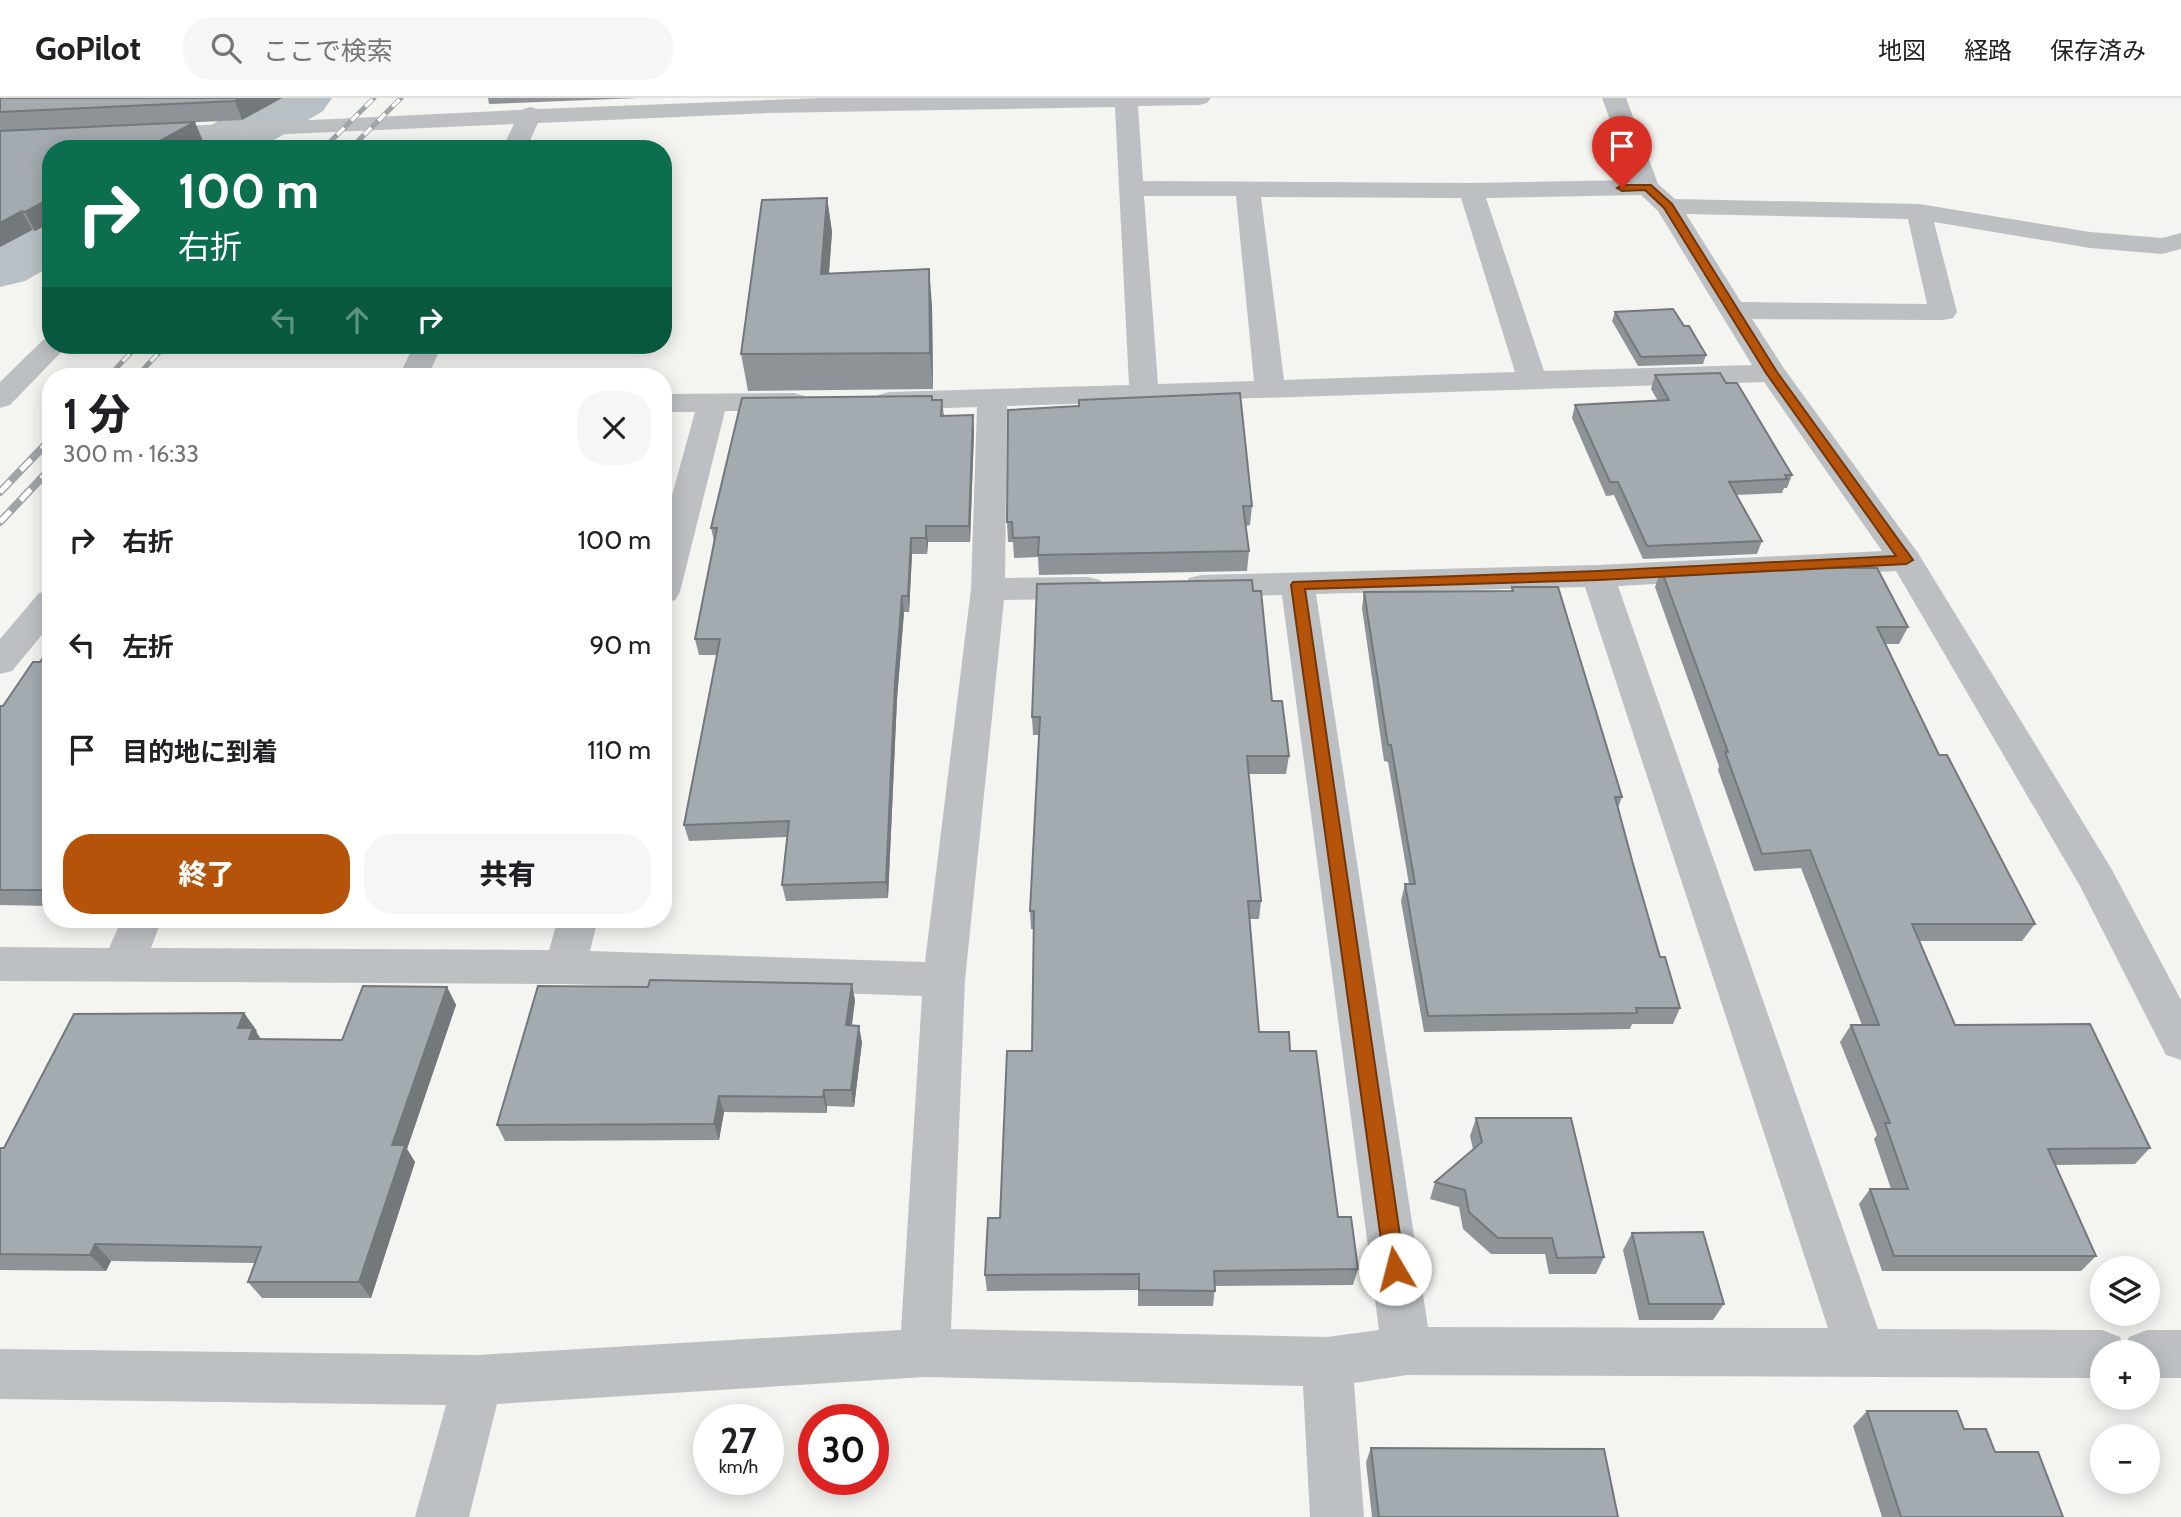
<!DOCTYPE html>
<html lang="ja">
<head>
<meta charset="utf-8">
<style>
  body { margin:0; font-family:Cabin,"Noto Sans JP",sans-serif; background:#f6f6f6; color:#202124; height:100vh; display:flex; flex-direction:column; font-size:26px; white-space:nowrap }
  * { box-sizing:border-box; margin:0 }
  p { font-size:23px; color:#757577 }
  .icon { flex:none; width:38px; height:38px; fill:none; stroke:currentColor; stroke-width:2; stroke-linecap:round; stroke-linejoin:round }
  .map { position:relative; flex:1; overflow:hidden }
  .drawer { position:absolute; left:42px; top:270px; width:630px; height:560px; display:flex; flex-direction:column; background:#fff; border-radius:28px; box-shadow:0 4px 18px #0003 }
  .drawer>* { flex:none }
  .guide { position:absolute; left:42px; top:42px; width:630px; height:214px; border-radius:28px; box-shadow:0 4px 18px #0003; background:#0b6e4f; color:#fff; overflow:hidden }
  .fabs { position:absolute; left:2090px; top:1158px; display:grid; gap:14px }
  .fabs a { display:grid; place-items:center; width:70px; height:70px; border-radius:50%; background:#fff; box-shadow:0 4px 18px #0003; font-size:35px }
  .speed { position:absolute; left:693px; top:1306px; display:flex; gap:14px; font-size:35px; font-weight:700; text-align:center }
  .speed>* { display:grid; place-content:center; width:91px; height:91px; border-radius:50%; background:#fff; box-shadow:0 4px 18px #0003; line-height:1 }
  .speed small { font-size:18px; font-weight:400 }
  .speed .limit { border:10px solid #d22; background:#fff; color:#111 }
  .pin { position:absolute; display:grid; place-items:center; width:60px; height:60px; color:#fff; margin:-72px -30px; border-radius:50% 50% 50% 0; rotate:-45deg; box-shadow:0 0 7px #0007 }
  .pin .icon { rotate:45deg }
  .me { position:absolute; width:77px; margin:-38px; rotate:352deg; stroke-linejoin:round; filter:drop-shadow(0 0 5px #0008) }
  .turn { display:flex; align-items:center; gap:24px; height:147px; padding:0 21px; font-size:32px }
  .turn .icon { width:91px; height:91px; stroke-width:2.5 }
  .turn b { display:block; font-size:49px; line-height:60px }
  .lanes { display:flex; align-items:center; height:66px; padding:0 21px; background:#0003; justify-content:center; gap:35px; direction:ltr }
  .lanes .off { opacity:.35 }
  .round { display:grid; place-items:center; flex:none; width:74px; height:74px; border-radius:28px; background:#f6f6f6 }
  .headline { display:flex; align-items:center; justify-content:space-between; height:119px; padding:0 21px }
  h1 { font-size:42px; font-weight:800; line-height:52px }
  .cta { display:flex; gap:14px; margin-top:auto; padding:14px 21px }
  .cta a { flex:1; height:80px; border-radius:28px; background:#b45309; color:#fff; font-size:28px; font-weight:800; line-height:80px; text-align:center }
  .cta a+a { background:#f6f6f6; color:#202124 }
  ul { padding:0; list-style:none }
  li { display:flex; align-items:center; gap:21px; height:105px; padding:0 21px }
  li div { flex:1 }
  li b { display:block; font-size:26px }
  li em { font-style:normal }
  header { display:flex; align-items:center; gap:42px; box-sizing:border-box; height:98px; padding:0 35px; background:#fff; border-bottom:2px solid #e0e0e0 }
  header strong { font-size:33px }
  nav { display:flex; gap:38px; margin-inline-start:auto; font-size:24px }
  .search { width:490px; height:63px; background:#f6f6f6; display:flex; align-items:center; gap:18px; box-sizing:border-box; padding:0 24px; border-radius:28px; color:#757577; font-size:26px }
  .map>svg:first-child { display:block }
</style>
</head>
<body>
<header>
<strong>GoPilot</strong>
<div class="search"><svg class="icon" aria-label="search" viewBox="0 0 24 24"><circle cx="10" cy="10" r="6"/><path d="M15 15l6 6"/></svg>ここで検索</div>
<nav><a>地図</a><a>経路</a><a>保存済み</a></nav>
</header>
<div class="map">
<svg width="2181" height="1419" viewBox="0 0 2181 1419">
  <rect width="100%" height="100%" fill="#f4f4f1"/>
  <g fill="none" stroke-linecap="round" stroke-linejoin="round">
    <g fill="#b7c0c5" fill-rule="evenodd">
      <polygon points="258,0 332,0 323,13 259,51 183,51 192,38"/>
      <polygon points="51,120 51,168 25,183 0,189 0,140 27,126"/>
    </g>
    <g fill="#bcc0c3" fill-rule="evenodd">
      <path d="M1211 0 1207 5 1199 7 1138 8 1143 83 1471 85 1632 82 1602 0H1626L1658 86 1675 101 1919 106 2090 134 2162 140 2181 135V151L2162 156 2090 150 1934 124 1957 214 1953 220 1943 222 1752 221 1785 272 1918 455 2111 770 2181 902V962L2166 957 2080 788 1896 473 1618 488 1878 1231 2102 1232 2120 1239 2124 1250 2129 1239 2147 1232H2181V1280H2147V1255H2102V1280L1407 1277 1354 1285 1364 1419H1310L1303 1288 925 1279 497 1306 469 1419H415L446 1307 0 1301V1251L478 1257 901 1232 922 898 565 886 0 883V849L109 850 122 821H162L151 850 549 852 558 821H598L590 853 925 864 971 491 977 309 889 312 878 309 874 303 878 297 889 294 1129 287 1115 9 767 15 538 25 526 51H502L514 26 149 42 141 40 137 35 141 30 521 12 530 9 538 11 822 0ZM1641 97 1658 113 1752 267 1544 273 1486 100ZM1144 98H1236L1254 283 1158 286ZM1261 99 1461 100 1515 274 1284 282ZM1686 116 1908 121 1927 206 1741 204ZM1764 284 1882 453 1598 467 1201 477 1189 480 1184 488 1189 496 1201 499 1282 497 1379 1232 1327 1239 951 1231 965 882 1004 502 1088 501 1100 498 1105 490 1100 482 1088 479 1005 480 1007 308ZM1585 489 1828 1230 1428 1229 1316 496Z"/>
      <polygon points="51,239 51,247 68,247 10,307 0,310 0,284 44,241"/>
      <polygon points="414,247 442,247 428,278 399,278"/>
      <polygon points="794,295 805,298 809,304 805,310 794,313 725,313 680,494 675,502 663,505 663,430 695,314 663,314 663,296"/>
      <polygon points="51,492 51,526 12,573 0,576 0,541 39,495"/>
    </g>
    <polygon fill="#bcc0c3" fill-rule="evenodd" points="1088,0 1112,0 1108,7 1092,7"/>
    <g stroke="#9ea4a8" stroke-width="5">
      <g id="rail-far1">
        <polyline points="323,51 374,0"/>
        <polyline points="350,51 401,0"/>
        <polyline points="109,278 138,247"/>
        <polyline points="137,278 166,247"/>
        <polyline points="43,349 51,340"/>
      </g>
    </g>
    <g stroke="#9ea4a8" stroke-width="8">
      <g id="rail">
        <polyline points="0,394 45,347"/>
        <polyline points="0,424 51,370"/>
      </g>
    </g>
    <use href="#rail-far1" stroke="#fff" stroke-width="3.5" stroke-dasharray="10" stroke-linecap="butt"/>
    <use href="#rail" stroke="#fff" stroke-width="5" stroke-dasharray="15" stroke-linecap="butt"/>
  </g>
  <g fill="#8d9397">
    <polygon points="0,0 282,0 242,22 136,27 203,43 35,133 32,132 0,149"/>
    <polygon points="488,0 638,0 489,6"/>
    <polygon points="827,100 832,134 829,176 932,207 933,291 748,293 741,256"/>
    <polygon points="1615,214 1684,228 1706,257 1703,266 1638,268 1612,223"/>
    <polygon points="1655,277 1726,285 1792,377 1787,390 1784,390 1782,395 1736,397 1762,443 1757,456 1643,461 1614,397 1606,398 1572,320 1575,307 1658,303 1651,291"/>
    <polygon points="932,302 942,302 944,318 974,333 970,444 928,444 927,456 912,456 909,514 904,514 897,601 888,800 786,803 782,787 788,739 689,743 684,727 717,557 699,557 695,541 714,443 711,430"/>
    <polygon points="1252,408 1250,427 1246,428 1249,453 1247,473 1039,477 1038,459 1014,460 1013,444 1008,444 1007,424"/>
    <polygon points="1661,471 1908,529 1899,546 1885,546 1939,657 2035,826 2022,843 1919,843 1955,927 2150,1050 2135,1066 2055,1067 2096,1158 2081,1173 1882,1173 1859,1106 1870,1091 1891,1091 1874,1041 1877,1037 1840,944 1851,927 1862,927 1801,770 1754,773 1718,672 1719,668 1655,489"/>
    <polygon points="1512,489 1622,699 1618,710 1633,766 1660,859 1680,910 1673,926 1632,926 1630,931 1424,934 1401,803 1405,786 1409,786 1388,664 1384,663 1362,510 1364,494 1511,493"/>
    <polygon points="51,548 51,808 0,807 0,608 3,608 40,564"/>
    <polygon points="1272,603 1289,658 1286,676 1249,676 1261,803 1259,821 1250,821 1259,934 1290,953 1338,1119 1358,1171 1353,1187 1215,1188 1213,1208 1138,1208 1138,1192 987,1193 985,1177 1000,1120 1032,953 1034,831 1031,831 1030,813 1039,637 1033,637 1032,619"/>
    <polygon points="447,889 456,907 407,1051 415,1064 371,1200 262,1200 248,1184 255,1165 111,1163 106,1173 0,1172 0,1050 4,1050 244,915 261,941 342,942"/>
    <polygon points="855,902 852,928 862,944 854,1009 827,1008 827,1015 724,1014 719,1042 505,1043 497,1027"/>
    <polygon points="1476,1020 1604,1159 1596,1176 1549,1176 1545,1156 1491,1156 1463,1131 1459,1109 1430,1101 1435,1084 1473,1051 1470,1038"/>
    <polygon points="1632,1135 1724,1206 1713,1222 1639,1222 1623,1152"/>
    <polygon points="1867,1313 1964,1331 1995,1354 2063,1419 1882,1419 1853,1328"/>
    <polygon points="1371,1350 1618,1419 1372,1419 1366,1364"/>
  </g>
  <g fill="#73787b">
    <polygon points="241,0 282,0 242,22 235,3"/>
    <polygon points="195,24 203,43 188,51 145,51"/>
    <polygon points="51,100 51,124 35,133 25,114"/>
    <polygon points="827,100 832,134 826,212 821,176"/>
    <polygon points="22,113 32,132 0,149 0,125"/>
    <polygon points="929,171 932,207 933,291 930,255"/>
    <polygon points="973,317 974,333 970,444 969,428"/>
    <polygon points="926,428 928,444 927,456 926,440"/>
    <polygon points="911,440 912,456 909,514 908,498"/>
    <polygon points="902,498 904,514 897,601 888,800 886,784 895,585"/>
    <polygon points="852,886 855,902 849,944 846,927"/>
    <polygon points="447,889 456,907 407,1051 415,1064 371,1200 359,1184 392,1047"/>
    <polygon points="244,915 257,933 256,934 265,948 250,948 238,930"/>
    <polygon points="859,928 862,944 854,1009 851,992"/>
    <polygon points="824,992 827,1008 827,1015 823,999"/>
    <polygon points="719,998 724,1014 719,1042 714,1026"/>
    <polygon points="95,1146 111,1163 106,1173 90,1157"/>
  </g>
  <g fill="#a4abb0" stroke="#73787b" stroke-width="2">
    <polygon points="0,0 241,0 235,3 0,14"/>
    <polygon points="195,24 145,51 51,51 51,100 25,114 22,113 0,125 0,33"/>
    <polygon points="827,100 821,176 929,171 930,255 741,256 762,102"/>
    <polygon points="1673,211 1684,228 1689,228 1706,257 1641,259 1615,214"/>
    <polygon points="1720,275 1726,285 1737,285 1792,377 1785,377 1787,381 1729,384 1762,443 1647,448 1618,384 1610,384 1575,307 1669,302 1655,277"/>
    <polygon points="1240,295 1252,408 1243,408 1249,453 1038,457 1039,439 1013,440 1012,424 1007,424 1008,312 1079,308 1079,302"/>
    <polygon points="932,298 932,302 942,302 941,318 973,317 969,428 926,428 926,440 911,440 908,498 902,498 895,585 886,784 782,787 789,723 684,727 720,541 695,541 717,430 711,430 742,300"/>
    <polygon points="1779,465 1782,470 1877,470 1908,529 1877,529 1939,657 1947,657 2035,826 1912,826 1955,927 2090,926 2150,1050 2048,1051 2096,1158 1894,1158 1870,1091 1908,1091 1885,1025 1890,1025 1851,927 1879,927 1810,752 1762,756 1725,654 1728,654 1661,471"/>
    <polygon points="1252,482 1253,493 1261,493 1272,603 1282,603 1289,658 1247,658 1261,803 1248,803 1259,934 1289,934 1290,953 1316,953 1338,1119 1351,1119 1358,1171 1214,1173 1215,1193 1139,1192 1139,1176 985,1177 988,1120 1000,1120 1007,953 1032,953 1034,813 1030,813 1040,619 1032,619 1037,486"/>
    <polygon points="1512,489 1558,489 1622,699 1615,699 1633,766 1660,859 1665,859 1680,910 1636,910 1637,915 1428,918 1405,786 1415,786 1391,647 1388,647 1364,494 1513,493"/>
    <polygon points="51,548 51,792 0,792 0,608 3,608 33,564 40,564"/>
    <polygon points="650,882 852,886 846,927 859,928 851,992 824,992 823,999 719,998 714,1026 497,1027 538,888 648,889"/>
    <polygon points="363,888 447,889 392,1047 405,1047 359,1184 248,1184 261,1149 95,1146 90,1157 0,1156 0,1050 4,1050 74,916 244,915 238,930 253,930 249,941 342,942"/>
    <polygon points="1476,1020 1571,1020 1604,1159 1557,1160 1552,1140 1498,1140 1469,1114 1465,1092 1435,1084 1482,1044"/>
    <polygon points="1703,1134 1724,1206 1649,1206 1632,1135"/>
    <polygon points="1867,1313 1957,1313 1964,1331 1986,1331 1995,1354 2038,1354 2063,1419 1901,1419"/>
    <polygon points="1371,1350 1604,1351 1618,1419 1379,1419"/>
  </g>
  <polygon fill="#b45309" stroke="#753606" stroke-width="2" points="1651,87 1672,106 1777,274 1913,462 1906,466 1598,482 1305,491 1405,1171 1402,1177 1395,1180 1388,1177 1385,1171 1291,487 1293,484 1598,473 1896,458 1766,275 1664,110 1645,92 1622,93 1617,90 1622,87"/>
</svg>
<div class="fabs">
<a><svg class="icon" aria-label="layers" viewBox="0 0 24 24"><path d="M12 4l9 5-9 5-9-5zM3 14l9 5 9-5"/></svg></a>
<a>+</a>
<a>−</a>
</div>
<div class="speed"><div>27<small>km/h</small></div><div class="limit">30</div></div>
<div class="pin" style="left:1622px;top:90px;background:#d93025"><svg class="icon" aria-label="arrive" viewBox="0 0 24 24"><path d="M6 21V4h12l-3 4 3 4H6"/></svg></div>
<svg class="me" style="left:1395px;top:1171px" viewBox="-20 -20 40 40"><circle r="19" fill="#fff"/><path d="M0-13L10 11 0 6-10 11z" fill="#b45309"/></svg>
<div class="guide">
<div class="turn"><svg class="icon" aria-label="right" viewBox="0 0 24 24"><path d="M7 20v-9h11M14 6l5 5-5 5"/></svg><div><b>100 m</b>右折</div></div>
<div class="lanes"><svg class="icon off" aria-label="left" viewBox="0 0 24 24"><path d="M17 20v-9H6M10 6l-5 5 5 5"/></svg><svg class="icon off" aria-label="ahead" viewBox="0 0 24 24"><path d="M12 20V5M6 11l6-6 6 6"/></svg><svg class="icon" aria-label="right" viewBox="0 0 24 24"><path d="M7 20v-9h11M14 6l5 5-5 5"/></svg></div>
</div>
<section class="drawer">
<div class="headline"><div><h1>1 分</h1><p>300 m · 16:33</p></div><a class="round"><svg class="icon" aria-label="close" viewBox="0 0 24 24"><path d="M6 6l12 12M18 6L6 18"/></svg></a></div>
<ul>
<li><svg class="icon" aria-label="right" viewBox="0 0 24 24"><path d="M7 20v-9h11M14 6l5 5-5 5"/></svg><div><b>右折</b></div><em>100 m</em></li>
<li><svg class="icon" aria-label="left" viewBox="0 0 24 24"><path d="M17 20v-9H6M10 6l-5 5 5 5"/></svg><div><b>左折</b></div><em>90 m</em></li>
<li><svg class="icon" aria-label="arrive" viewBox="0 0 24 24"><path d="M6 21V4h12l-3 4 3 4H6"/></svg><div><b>目的地に到着</b></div><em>110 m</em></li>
</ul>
<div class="cta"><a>終了</a><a>共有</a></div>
</section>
</div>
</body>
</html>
